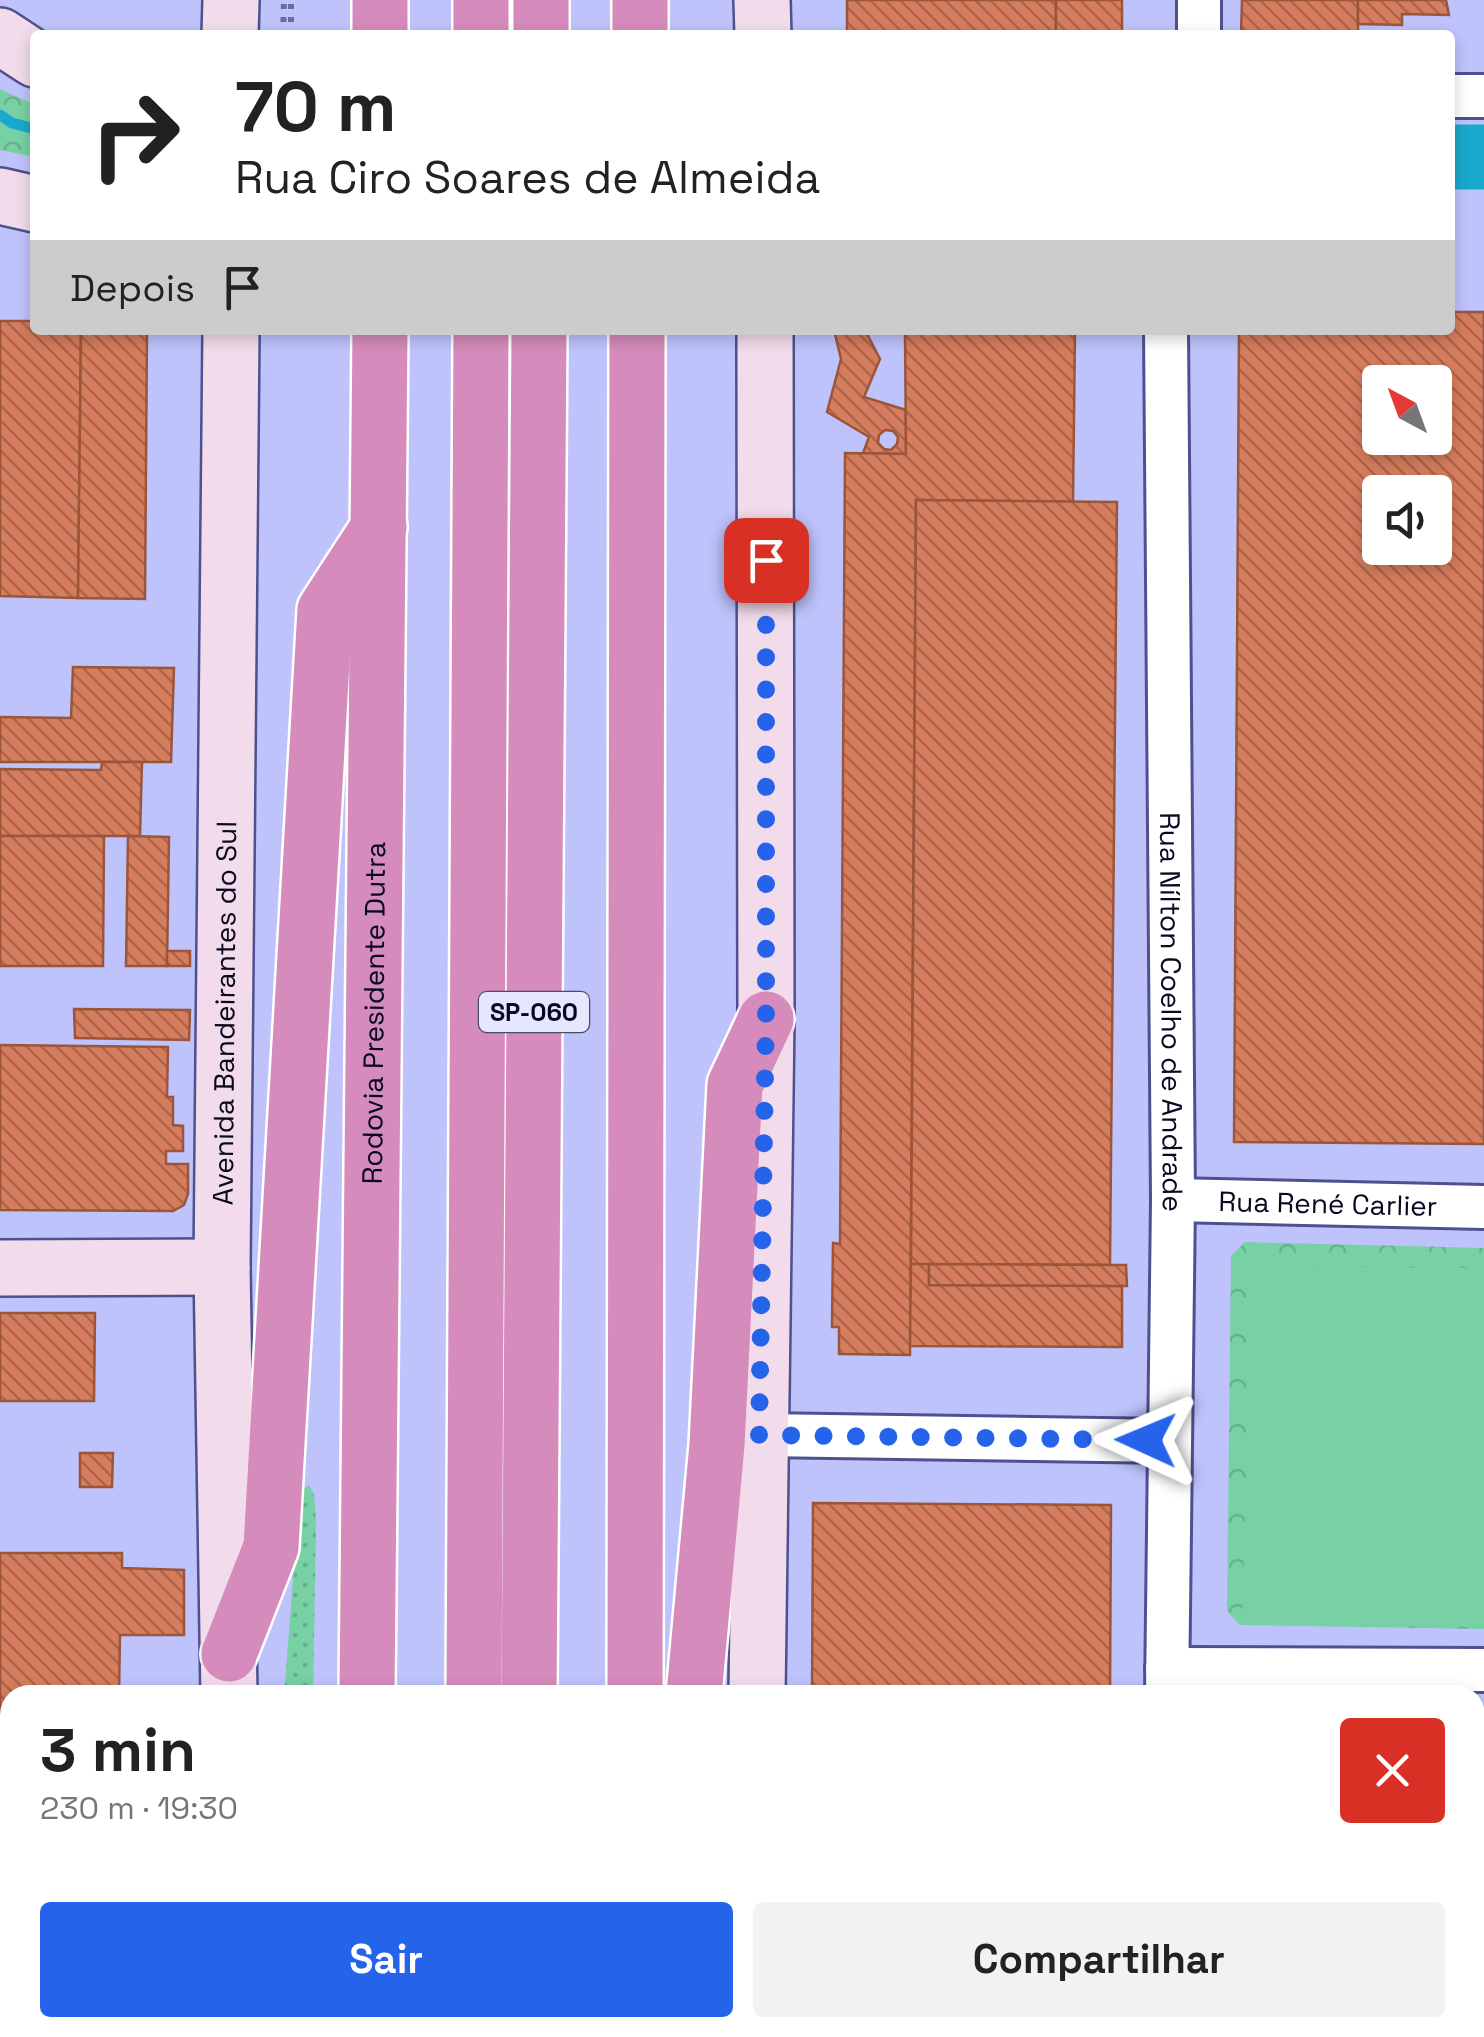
<!DOCTYPE html>
<html lang="pt">
<head>
<meta charset="utf-8">
<style>
  body { margin:0; font-family:"Space Grotesk",sans-serif; background:#f2f2f2; color:#222; height:100vh; display:flex; flex-direction:column; font-size:38px; white-space:nowrap }
  * { box-sizing:border-box; margin:0 }
  p { font-size:32px; color:#767676 }
  .icon { flex:none; width:55px; height:55px; fill:none; stroke:currentColor; stroke-width:2; stroke-linecap:round; stroke-linejoin:round }
  .map { position:relative; flex:1; overflow:hidden }
  .sheet { position:absolute; left:0px; top:1685px; width:1485px; height:352px; display:flex; flex-direction:column; background:#fff; border-radius:30px 30px 0 0; box-shadow:0 5px 15px #0003 }
  .sheet>* { flex:none }
  .hud { position:absolute; left:30px; top:30px; width:1425px; height:305px; border-radius:10px; box-shadow:0 5px 15px #0003; background:#fff; color:#222; overflow:hidden }
  .needle { width:65px; rotate:319deg }
  .fabs { position:absolute; left:1362px; top:365px; display:grid; gap:20px }
  .fabs a { display:grid; place-items:center; width:90px; height:90px; border-radius:10px; background:#fff; box-shadow:0 5px 15px #0003; font-size:50px }
  .pin { position:absolute; display:grid; place-items:center; width:85px; height:85px; color:#fff; margin:-42px; border-radius:20px; box-shadow:0 5px 15px #0006 }
  .me { position:absolute; width:110px; margin:-55px; rotate:271deg; stroke-linejoin:round; filter:drop-shadow(0 0 8px #0008) }
  .turn { display:flex; align-items:center; gap:35px; height:210px; padding:0 40px; font-size:45px }
  .turn .icon { width:130px; height:130px; stroke-width:2.5 }
  .turn b { display:block; font-size:70px; line-height:85px }
  .then { display:flex; align-items:center; height:95px; padding:0 40px; background:#0003; gap:20px; font-size:38px }
  .round { display:grid; place-items:center; flex:none; width:105px; height:105px; border-radius:10px; background:#f2f2f2 }
  .head { display:flex; align-items:center; justify-content:space-between; height:170px; padding:0 40px }
  h1 { font-size:60px; font-weight:700; line-height:75px }
  .action { display:flex; gap:20px; margin-top:auto; padding:20px 40px }
  .action a { flex:1; height:115px; border-radius:10px; background:#2563eb; color:#fff; font-size:40px; font-weight:700; line-height:115px; text-align:center }
  .action a+a { background:#f2f2f2; color:#222 }
  .map>svg:first-child { display:block }
</style>
</head>
<body>
<div class="map">
<svg width="1484" height="2037" viewBox="0 0 1484 2037">
  <defs>
    <pattern id="grass-dots" width="8" height="8" patternUnits="userSpaceOnUse" patternTransform="scale(2.5)"><rect width="8" height="8" fill="#77d1a4"/><path d="M2 2h.1M6 6h.1" fill="none" stroke="#66b28d" stroke-width="1.8" stroke-linecap="round"/></pattern>
    <pattern id="park-crowns" width="20" height="18" patternUnits="userSpaceOnUse" patternTransform="scale(2.5)"><rect width="20" height="18" fill="#77d1a4"/><path d="M2 6a3 3 0 1 1 6 0M12 15a3 3 0 1 1 6 0" fill="none" stroke="#66b28d"/></pattern>
    <pattern id="building-back-hatch" width="6" height="6" patternUnits="userSpaceOnUse" patternTransform="scale(2.5)"><rect width="6" height="6" fill="#d67d5d"/><path d="M-1 5l2 2M0 0l6 6M5-1l2 2" fill="none" stroke="#ac644c"/></pattern>
  </defs>
  <rect width="100%" height="100%" fill="#bec3fc"/>
  <polygon fill="url(#grass-dots)" points="309,1485 314,1494 316,1522 313,1695 284,1695 300,1491"/>
  <g fill="url(#park-crowns)">
    <polygon points="0,89 35,105 35,157 0,150"/>
    <polygon points="1245,1242 1484,1248 1484,1629 1240,1625 1227,1611 1231,1256"/>
  </g>
  <polygon fill="#77d1a4" points="1251,1266 1484,1268 1484,1618 1243,1614"/>
  <g fill="none" stroke-linecap="round" stroke-linejoin="round">
    <polyline stroke="#18a9cc" stroke-width="11" points="0,115 12,123 35,129"/>
    <polyline stroke="#18a9cc" stroke-width="65" points="1450,157 1484,157"/>
  </g>
  <g fill="url(#building-back-hatch)" stroke="#9b553b" stroke-width="2.5" fill-rule="evenodd">
    <rect x="847" y="0" width="209" height="35"/>
    <rect x="1056" y="0" width="66" height="35"/>
    <polygon points="1242,0 1358,0 1358,35 1241,35"/>
    <polygon points="1358,0 1446,0 1449,15 1402,14 1402,25 1358,24"/>
    <path d="M1450 312H1484V1144L1234 1142 1239 330H1450ZM1380 382H1435V438H1380ZM1380 492H1435V548H1380Z"/>
    <polygon points="0,321 35,321 35,330 81,330 78,598 0,596"/>
    <polygon points="81,330 147,330 145,599 78,598"/>
    <path d="M834 330H865L880 359 864 397 906 410V454L863 453 869 437 827 412 841 359ZM885 430 893 431 898 437 897 444 891 450 884 449 878 443 879 435Z"/>
    <polygon points="905,330 1075,330 1073,502 916,500 910,1355 839,1354 839,1327 832,1327 833,1243 840,1244 845,453 906,454"/>
    <polygon points="916,500 1117,502 1110,1265 911,1264"/>
    <polygon points="73,667 174,668 171,762 0,762 0,717 71,718"/>
    <polygon points="102,762 142,762 140,836 0,836 0,769 101,770"/>
    <polygon points="0,836 104,836 103,966 0,966"/>
    <polygon points="128,836 169,837 167,966 126,966"/>
    <rect x="167" y="951" width="23" height="15"/>
    <polygon points="74,1009 190,1010 189,1040 75,1038"/>
    <polygon points="0,1045 168,1047 167,1097 173,1097 173,1125 183,1126 183,1151 166,1151 166,1164 188,1164 188,1194 184,1205 173,1211 0,1210"/>
    <polygon points="911,1264 929,1264 929,1285 1122,1286 1122,1347 910,1346"/>
    <polygon points="929,1264 1126,1265 1127,1286 929,1285"/>
    <polygon points="0,1313 95,1313 94,1401 0,1401"/>
    <polygon points="80,1453 113,1453 112,1487 80,1487"/>
    <polygon points="813,1503 1111,1505 1110,1695 812,1695"/>
    <polygon points="0,1553 122,1553 122,1568 184,1570 184,1635 120,1635 119,1695 10,1695 10,2028 162,2028 162,2037 0,2037"/>
    <rect x="1475" y="1737" width="9" height="203"/>
    <rect x="1475" y="1737" width="9" height="203"/>
    <rect x="1239" y="2028" width="90" height="9"/>
    <rect x="1239" y="2028" width="90" height="9"/>
  </g>
  <g fill="none" stroke-linecap="round" stroke-linejoin="round">
    <g stroke="#4e508f" stroke-width="48">
      <g id="street">
        <polyline points="1199,0 1199,35"/>
        <polyline points="1450,96 1484,96"/>
        <path id="s1" d="M1166 330 1173 1200 1167 1695"/>
        <path id="s2" d="M1173 1200 1484 1207"/>
        <polyline points="759,1435 1170,1441"/>
        <polyline points="1167,1669 1484,1670"/>
        <polyline points="1168,2028 1168,2037"/>
      </g>
    </g>
    <g stroke="#4e508f" stroke-width="60">
      <g id="secondary">
        <polyline points="762,0 763,35"/>
        <polyline points="230,35 231,0"/>
        <polyline points="0,36 35,59"/>
        <polyline points="0,196 35,204"/>
        <polyline points="0,1268 222,1267"/>
        <path id="s3" d="M229 1695 222 1267 231 330"/>
        <polyline points="757,1695 766,1019 765,330"/>
        <polyline points="232,2028 232,2037"/>
        <polyline points="754,2037 754,2028"/>
      </g>
    </g>
    <g stroke="#fff" stroke-width="60">
      <g id="highway">
        <polyline points="380,0 380,35"/>
        <polyline points="481,35 481,0"/>
        <polyline points="541,35 541,0"/>
        <polyline points="640,35 640,0"/>
        <polyline points="229,1654 271,1547 325,610 379,527"/>
        <path id="s4" d="M367 1695 380 330"/>
        <polyline points="474,1695 481,330"/>
        <polyline points="529,1695 539,330"/>
        <polyline points="635,1695 637,330"/>
        <polyline points="694,1695 717,1445 735,1085 766,1019"/>
        <polyline points="364,2037 364,2028"/>
        <polyline points="473,2037 473,2028"/>
        <polyline points="527,2037 527,2028"/>
        <polyline points="633,2037 634,2028"/>
      </g>
    </g>
    <g stroke="#6b6d98" stroke-width="6" stroke-dasharray="5 8" stroke-linecap="butt">
      <polyline points="283,35 284,0"/>
      <polyline points="291,35 291,0"/>
    </g>
    <use href="#street" stroke="#fff" stroke-width="42"/>
    <use href="#secondary" stroke="#f2dceb" stroke-width="55"/>
    <use href="#highway" stroke="#d58bbb" stroke-width="55"/>
  </g>
  <g fill="none" stroke-linecap="round" stroke-linejoin="round">
    <polyline stroke="#2563eb" stroke-width="18" stroke-dasharray="0 32.4" points="766,560 766,1018 759,1435 1146,1440"/>
  </g>
  <g text-anchor="middle" dominant-baseline="central" stroke-width="10" stroke-linejoin="round" paint-order="stroke">
    <rect fill="#e4e7fd" stroke="#4b4b63" stroke-width="2.5" x="479" y="992" width="110" height="40" rx="8"/>
    <g font-size="25" font-weight="bold" fill="#090821">
      <text x="534" y="1012">SP-060</text>
    </g>
    <g font-size="28" fill="#090821" stroke="#e4e7fd">
      <text stroke="none"><textPath href="#s3" startOffset="682">Avenida Bandeirantes do Sul</textPath></text>
      <text stroke="none"><textPath href="#s4" startOffset="682">Rodovia Presidente Dutra</textPath></text>
      <text stroke="none"><textPath href="#s1" startOffset="682">Rua Nílton Coelho de Andrade</textPath></text>
      <text stroke="none"><textPath href="#s2" startOffset="155">Rua René Carlier</textPath></text>
    </g>
  </g>
</svg>
<div class="fabs">
<a><svg class="needle" viewBox="-14 -14 28 28"><path d="M0-13l5 13h-10z" fill="#e53935"/><path d="M0 13l5-13h-10z" fill="#767676"/></svg></a>
<a><svg class="icon" aria-label="sound" viewBox="0 0 24 24"><path d="M4 9h4l5-4v14l-5-4H4zM17 9q2 3 0 6"/></svg></a>
</div>
<div class="pin" style="left:766px;top:560px;background:#d93025"><svg class="icon" aria-label="arrive" viewBox="0 0 24 24"><path d="M6 21V4h12l-3 4 3 4H6"/></svg></div>
<svg class="me" style="left:1146px;top:1440px" viewBox="-20 -20 40 40"><path d="M0-17L14 15 0 8-14 15z" fill="#2563eb" stroke="#fff" stroke-width="4"/></svg>
<div class="hud">
<div class="turn"><svg class="icon" aria-label="right" viewBox="0 0 24 24"><path d="M7 20v-9h11M14 6l5 5-5 5"/></svg><div><b>70 m</b>Rua Ciro Soares de Almeida</div></div>
<div class="then">Depois<svg class="icon" aria-label="arrive" viewBox="0 0 24 24"><path d="M6 21V4h12l-3 4 3 4H6"/></svg></div>
</div>
<section class="sheet">
<div class="head"><div><h1>3 min</h1><p>230 m · 19:30</p></div><a class="round" style="background:#d93025;color:#fff"><svg class="icon" aria-label="close" viewBox="0 0 24 24"><path d="M6 6l12 12M18 6L6 18"/></svg></a></div>
<div class="action"><a>Sair</a><a>Compartilhar</a></div>
</section>
</div>
</body>
</html>
